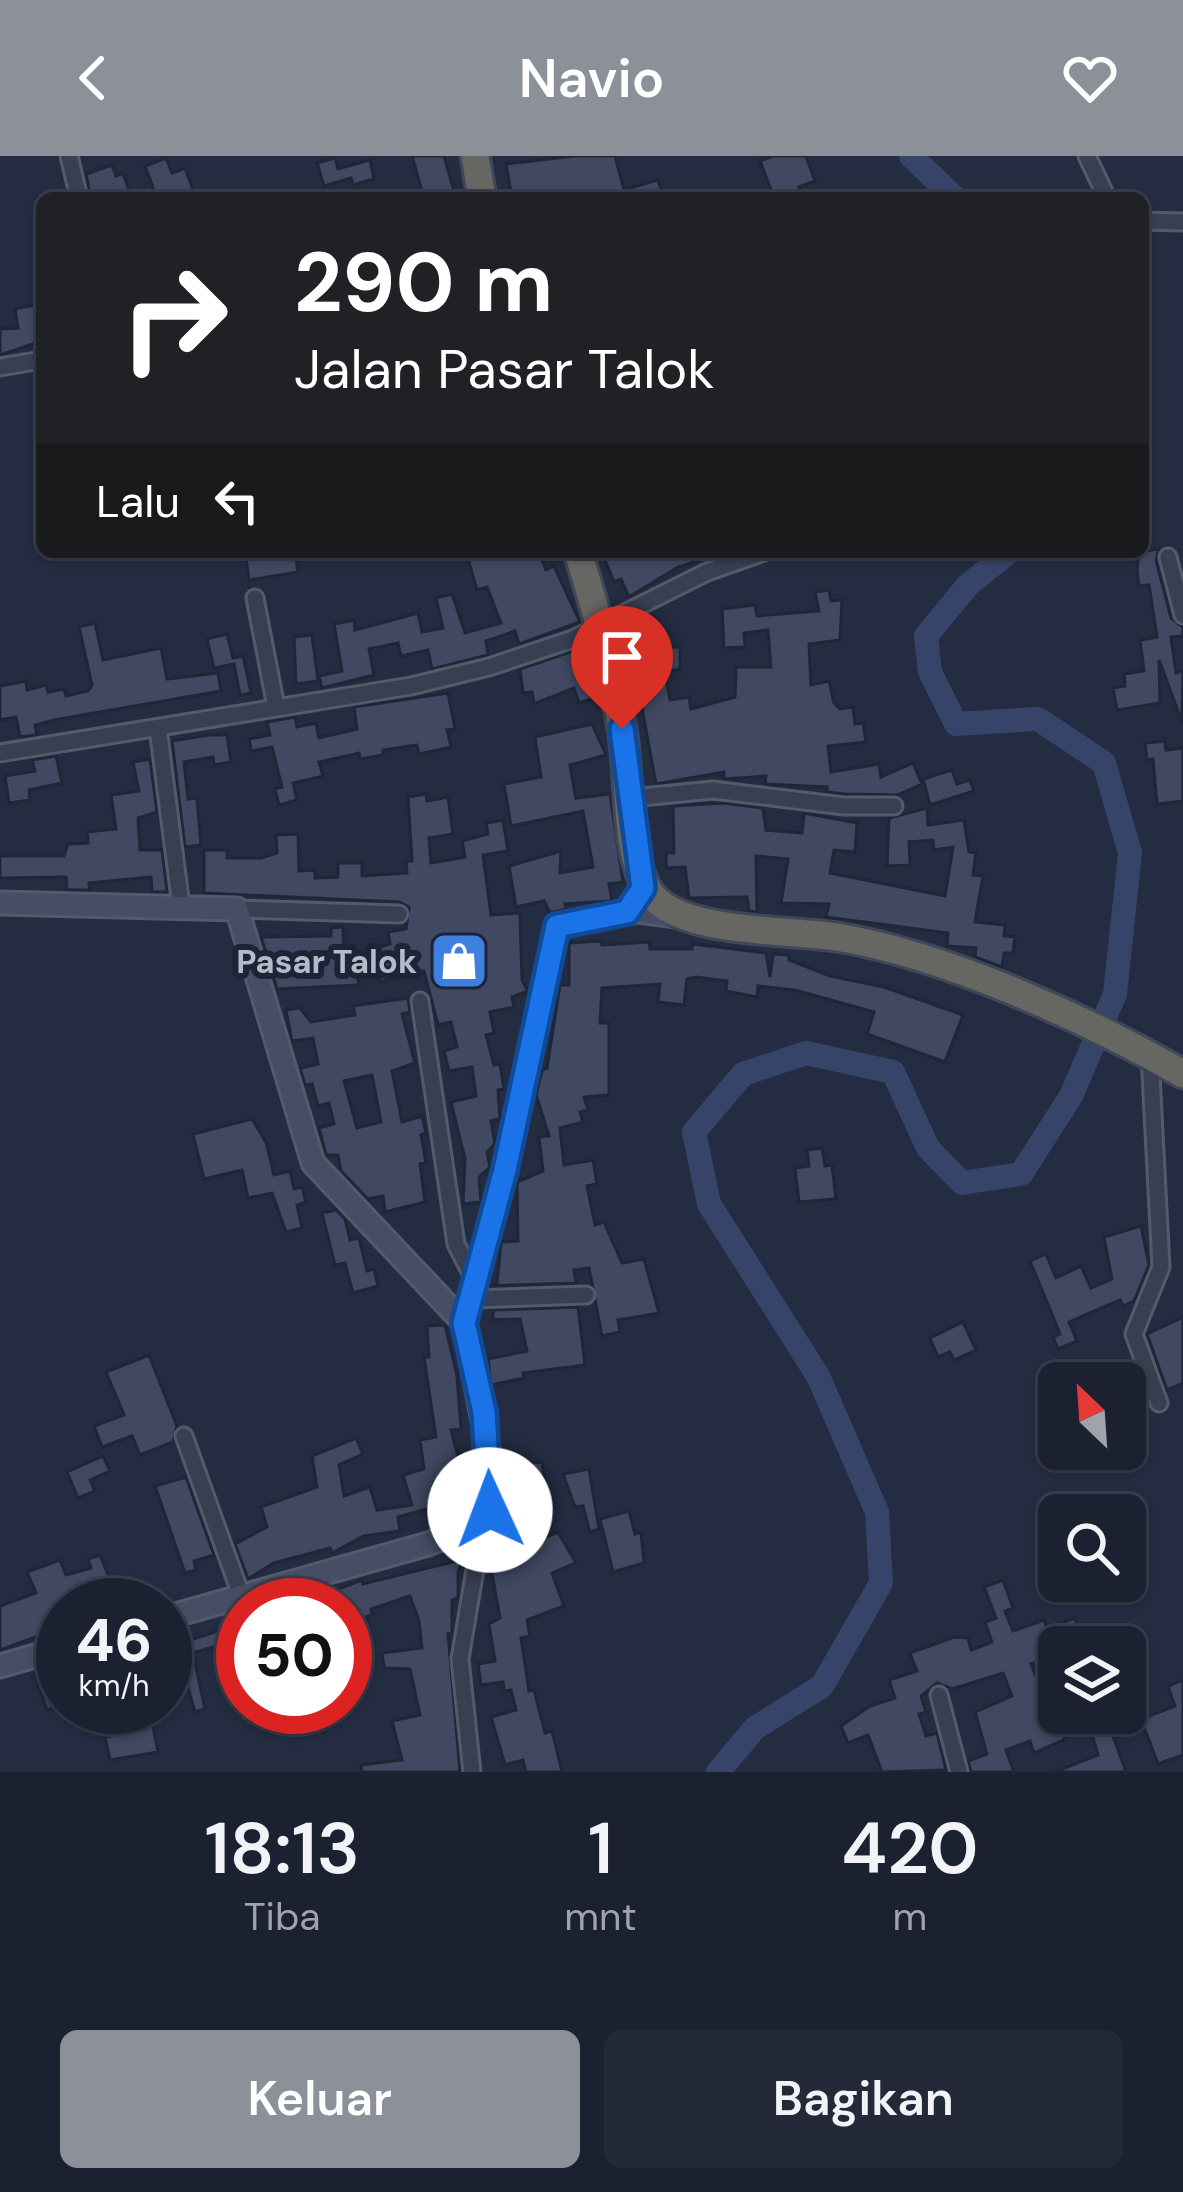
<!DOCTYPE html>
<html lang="id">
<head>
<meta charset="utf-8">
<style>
  body { margin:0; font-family:"DM Sans",sans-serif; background:#242939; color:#f1f3f6; height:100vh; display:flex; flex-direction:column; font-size:45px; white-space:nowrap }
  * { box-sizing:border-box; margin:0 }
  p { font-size:39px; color:#a0a3ab }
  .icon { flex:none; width:66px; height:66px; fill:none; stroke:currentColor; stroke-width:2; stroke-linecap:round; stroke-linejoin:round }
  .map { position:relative; height:1616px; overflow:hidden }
  .drawer { display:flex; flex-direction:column; background:#1b2131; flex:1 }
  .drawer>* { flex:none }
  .hud { position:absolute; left:36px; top:36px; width:1113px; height:366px; border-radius:18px; box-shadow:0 3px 9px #0004,0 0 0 3px #393e4d; background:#202124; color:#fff; overflow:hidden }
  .needle { width:78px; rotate:335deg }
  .fabs { position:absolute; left:1038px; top:1206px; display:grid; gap:24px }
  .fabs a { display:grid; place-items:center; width:108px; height:108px; border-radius:18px; background:#1b2131; box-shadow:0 3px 9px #0004,0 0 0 3px #393e4d; font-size:60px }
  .speed { position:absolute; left:36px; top:1422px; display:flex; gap:24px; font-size:60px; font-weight:700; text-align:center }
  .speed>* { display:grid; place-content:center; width:156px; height:156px; border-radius:50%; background:#1b2131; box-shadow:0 3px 9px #0004,0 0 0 3px #393e4d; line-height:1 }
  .speed small { font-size:30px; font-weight:400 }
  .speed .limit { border:18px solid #d22; background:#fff; color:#111 }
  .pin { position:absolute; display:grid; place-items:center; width:102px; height:102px; color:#fff; margin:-123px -51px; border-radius:50% 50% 50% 0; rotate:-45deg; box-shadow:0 0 12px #0007 }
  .pin .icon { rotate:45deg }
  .me { position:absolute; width:132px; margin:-66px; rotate:358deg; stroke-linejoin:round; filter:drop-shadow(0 0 9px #0008) }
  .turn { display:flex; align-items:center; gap:42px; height:252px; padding:0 60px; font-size:54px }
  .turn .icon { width:156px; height:156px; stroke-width:2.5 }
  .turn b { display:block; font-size:84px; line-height:102px }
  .then { display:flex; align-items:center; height:114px; padding:0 60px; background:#0003; gap:24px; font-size:45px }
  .eta { display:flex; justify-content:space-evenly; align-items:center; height:204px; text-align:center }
  .eta b { font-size:72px; font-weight:600; line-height:84px }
  .button { display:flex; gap:24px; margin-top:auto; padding:24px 60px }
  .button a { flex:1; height:138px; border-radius:18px; background:#8c9099; color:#fff; font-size:48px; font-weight:600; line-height:138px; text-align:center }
  .button a+a { background:#242939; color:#f1f3f6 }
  header { display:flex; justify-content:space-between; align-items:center; height:156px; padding:0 60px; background:#8c9099; color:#fff; font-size:54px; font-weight:600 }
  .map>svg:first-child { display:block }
</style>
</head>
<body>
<header><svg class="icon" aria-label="back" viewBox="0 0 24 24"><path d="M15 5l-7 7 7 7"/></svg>Navio<svg class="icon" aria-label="heart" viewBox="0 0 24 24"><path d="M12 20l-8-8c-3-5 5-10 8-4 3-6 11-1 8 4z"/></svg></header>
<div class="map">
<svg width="1183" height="1616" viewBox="0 0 1183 1616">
  <rect width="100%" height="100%" fill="#242c41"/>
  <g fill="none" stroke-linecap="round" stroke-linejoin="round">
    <g stroke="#374469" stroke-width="24">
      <polyline points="911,0 955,42"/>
      <polyline points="718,1616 755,1572 822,1530 881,1427 877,1356 818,1220 709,1048 694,976 743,918 806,897 893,916 928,992 962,1027 1021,1018 1071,940 1115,838 1130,697 1104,607 1038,563 956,568 930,516 926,480 968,429 1009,396"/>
    </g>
  </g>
  <g fill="#404862" stroke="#1f2638" stroke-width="3" fill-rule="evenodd">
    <polygon points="412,0 444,0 456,42 424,42"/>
    <polygon points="574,0 615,0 624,34 658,24 664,42 512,42 506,8"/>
    <polygon points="773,0 806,0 815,25 799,31 802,42 774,42 760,5"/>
    <polygon points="166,2 172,17 185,12 194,36 157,42 145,10"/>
    <polygon points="335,2 338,13 370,4 374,23 353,29 351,22 324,30 317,7"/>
    <polygon points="112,9 116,20 123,17 132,42 91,42 86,18"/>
    <polygon points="35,149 37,163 42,162 42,185 0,199 0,173 18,172 15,153"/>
    <polygon points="1159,393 1156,404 1171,462 1183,471 1183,480 1171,481 1176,517 1183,515 1182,566 1159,504 1160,547 1117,554 1113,532 1125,530 1124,518 1144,515 1140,484 1157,481 1149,429 1139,430 1137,414 1139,396"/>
    <polygon points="245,396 295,396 298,416 249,424"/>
    <polygon points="466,396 539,396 546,414 554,410 580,466 519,488 515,475 486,485 488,499 432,513 428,494 401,500 398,487 369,493 374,519 322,532 319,520 342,515 334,468 354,464 355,474 418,457 422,476 443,472 436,442 452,438 465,477 501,467 487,431 477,434"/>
    <polygon points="619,396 718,396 718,398 678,411 629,441 621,423 614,426 604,402"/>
    <polygon points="829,434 831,445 842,444 840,484 809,488 811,529 829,525 834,547 840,553 853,551 855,568 863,567 866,586 828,590 831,616 879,608 881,621 913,607 922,628 897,639 845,638 827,636 827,631 765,628 766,620 724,623 724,616 656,628 639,536 636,508 642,507 632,470 648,465 653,481 665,477 669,491 680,491 680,513 665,516 670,544 689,541 691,553 735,541 736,511 771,511 768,474 744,477 745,491 724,492 722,453 755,449 757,460 819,455 815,436"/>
    <polygon points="95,467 103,504 161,492 167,523 218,517 221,535 54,564 35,569 37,579 20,581 16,561 0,564 0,530 26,525 27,534 46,529 48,536 64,533 66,540 88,535 92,529 79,471"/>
    <polygon points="227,478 233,502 243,500 251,537 240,539 234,508 214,512 207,483"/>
    <polygon points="312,479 318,525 296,528 294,481"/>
    <polygon points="582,492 597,541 579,547 574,532 534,548 532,536 523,537 520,513"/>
    <polygon points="448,537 455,573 447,574 451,591 419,598 417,589 383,594 383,599 360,603 359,597 319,606 323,620 293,627 297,644 279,649 275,633 282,631 272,591 251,595 249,583 270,579 267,566 295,561 297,571 316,567 319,582 357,573 354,551"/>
    <polygon points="592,568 606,599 570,609 575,638 576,642 610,638 623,726 609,728 612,745 565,748 566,753 550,757 544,745 516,751 509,710 561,695 560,717 593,711 583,655 511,670 504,628 541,621 535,581"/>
    <polygon points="208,579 227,579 231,606 214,609 213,601 184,606 188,643 197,642 201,689 185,691 172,585"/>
    <polygon points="1165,585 1166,594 1183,592 1183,645 1157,648 1153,603 1147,604 1145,587"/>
    <polygon points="56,600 62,627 29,634 30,644 9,647 5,620 35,615 32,604"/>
    <polygon points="150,603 157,656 138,662 140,694 162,694 167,736 152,736 151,721 89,727 90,734 67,734 66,721 0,722 0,700 64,700 68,688 88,687 87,676 116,673 111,639 139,635 133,606"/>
    <polygon points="952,614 957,628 970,624 974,635 930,649 923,623"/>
    <polygon points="426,638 427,645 448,641 453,678 429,682 431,707 465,701 462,685 488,678 486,667 503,664 508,695 483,699 491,759 520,757 522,824 528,835 512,841 514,851 490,856 494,877 486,879 494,909 500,908 504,933 498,934 500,963 491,965 495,988 487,996 490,1011 479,1021 481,1046 463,1048 465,1003 451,946 476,940 472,911 449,915 444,895 457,891 451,866 438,869 424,815 381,826 370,794 390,788 388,776 406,773 409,751 399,746 204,737 204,694 227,694 227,702 261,702 277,697 276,679 298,678 299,715 315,714 315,722 338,721 338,707 362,707 362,720 407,717 406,705 412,705 408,641"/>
    <polygon points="724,647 763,652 766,674 802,677 804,657 857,667 855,696 834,694 830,717 945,740 953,691 934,694 933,684 909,686 910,709 887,710 889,662 927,652 928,669 964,664 969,696 976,697 973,719 983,720 975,766 1005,769 1004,780 1015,781 1013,797 1004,797 1002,811 975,801 976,792 947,790 948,777 826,761 829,748 781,747 788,703 756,700 757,756 749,755 747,741 689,742 685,711 666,712 666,697 674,697 673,650"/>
    <polygon points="343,771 344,809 355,807 359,829 277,833 261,781 331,780 331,772"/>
    <polygon points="601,785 602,789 649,786 650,793 692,793 693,788 766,797 770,821 773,798 789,799 789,804 830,820 884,831 963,859 945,906 867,878 874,856 795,834 758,830 757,841 726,835 727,825 696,821 687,823 684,849 658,846 660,828 602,832 600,867 609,867 609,939 584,941 588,954 580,956 583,966 560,972 564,1009 593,1004 597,1028 587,1030 595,1069 604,1066 622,1107 644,1103 659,1157 618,1164 620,1176 602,1180 589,1112 574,1114 576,1127 489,1130 497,1127 501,1086 518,1085 517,1026 543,1015 539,981 549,980 536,939 542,914 547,912 560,829 569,829 569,787"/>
    <path d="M408 842 410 856 402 858 415 907 392 915 402 966 422 960 426 977 421 979 426 1007 420 1008 425 1046 385 1056 383 1040 368 1043 341 1015 338 999H326L319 972 334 968 329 947 318 950 312 928 305 929 300 912 318 908 313 882 292 885 286 854 300 852 311 866 355 859 353 850ZM372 919 381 966 357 972 344 925Z"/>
    <polygon points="252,963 266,986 274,1019 290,1015 294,1033 302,1031 306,1046 297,1049 302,1072 286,1076 272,1037 248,1042 242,1014 204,1023 193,978"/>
    <polygon points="822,992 825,1010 832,1009 836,1043 799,1046 795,1012 809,1010 807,994"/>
    <polygon points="336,1054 345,1063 350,1084 359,1082 367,1115 374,1113 378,1130 353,1137 345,1107 335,1109 322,1057"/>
    <polygon points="1141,1070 1149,1109 1134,1145 1123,1150 1120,1144 1069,1166 1077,1185 1058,1193 1053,1181 1060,1178 1030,1105 1046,1098 1056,1122 1081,1110 1091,1132 1112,1123 1104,1081"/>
    <polygon points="578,1151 585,1209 523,1217 524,1222 491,1229 488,1203 527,1195 520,1163 493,1164 493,1154"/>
    <polygon points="1183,1161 1183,1227 1167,1234 1147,1178"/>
    <polygon points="963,1166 976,1194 954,1204 950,1196 938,1201 930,1182"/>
    <polygon points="445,1169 457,1220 461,1273 451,1274 472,1354 435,1369 430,1352 398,1361 400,1375 364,1380 332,1397 330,1392 274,1407 248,1423 235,1388 267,1371 261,1351 317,1331 312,1300 356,1282 363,1298 339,1309 344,1340 370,1331 377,1354 412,1349 403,1319 424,1313 420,1284 436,1281 424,1201 429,1201 427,1170"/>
    <polygon points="149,1199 177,1270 173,1286 140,1299 132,1280 102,1291 94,1270 124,1259 106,1216"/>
    <polygon points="103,1300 110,1315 90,1324 95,1335 78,1342 67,1316"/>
    <polygon points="542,1306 547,1341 539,1342 541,1358 505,1364 505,1320 531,1316 530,1307"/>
    <polygon points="589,1313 599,1373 590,1376 583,1350 575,1351 563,1318"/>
    <polygon points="186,1321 214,1399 194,1405 196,1414 185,1417 155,1330"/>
    <polygon points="629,1355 635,1378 641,1376 644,1407 613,1416 600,1363"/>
    <polygon points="514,1368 522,1391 558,1376 576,1407 552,1417 564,1450 527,1464 530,1480 521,1482 529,1535 534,1534 545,1577 552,1575 562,1616 526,1616 523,1604 505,1609 491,1561 516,1554 511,1534 504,1535 503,1526 481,1529 478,1508 495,1505 489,1468 500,1462 489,1401 490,1394 500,1393 494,1376"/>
    <polygon points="466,1393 458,1417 458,1442 452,1444 452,1477 448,1478 460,1616 362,1616 361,1609 402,1604 392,1565 420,1559 410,1513 384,1512 382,1497 422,1492 419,1465 410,1440 371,1453 372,1459 366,1461 374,1487 358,1492 355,1482 345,1486 345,1449 329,1449 325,1438 362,1424 363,1428 457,1405 454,1397"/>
    <polygon points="100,1399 120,1449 63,1449 63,1471 0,1494 0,1450 36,1437 27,1416 60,1404 66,1419 91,1412 88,1403"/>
    <polygon points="1003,1424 1013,1452 1005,1455 1013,1475 1044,1464 1047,1472 1075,1462 1083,1491 1059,1491 1059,1499 1031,1508 1045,1543 1059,1541 1058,1563 1065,1583 1034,1597 1030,1585 1006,1594 1014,1616 971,1616 968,1605 987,1598 975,1556 1012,1540 1003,1517 952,1533 937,1527 921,1540 926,1556 919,1558 926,1580 937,1577 946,1614 882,1616 868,1579 848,1587 841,1570 870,1550 895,1542 889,1524 917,1515 910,1497 954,1481 968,1482 971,1494 992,1486 985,1466 996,1462 984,1431"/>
    <polygon points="243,1467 243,1511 231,1515 222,1488 193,1497 205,1553 195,1556 187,1528 165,1535 165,1492"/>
    <polygon points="58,1510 63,1548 47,1554 35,1519"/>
    <polygon points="1183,1524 1183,1599 1158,1608 1141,1563 1175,1550 1168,1530"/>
    <polygon points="1125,1533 1140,1570 1113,1580 1126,1616 1054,1616 1098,1599 1086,1557 1125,1557"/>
    <polygon points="111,1551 149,1551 158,1596 110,1604 105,1581 117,1579"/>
  </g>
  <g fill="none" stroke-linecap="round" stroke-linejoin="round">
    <g stroke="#535a6b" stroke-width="21">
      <g id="minor">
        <polyline points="69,0 79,42"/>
        <polyline points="1087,0 1107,42"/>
        <polyline points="1143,65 1183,66"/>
        <polyline points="0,211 42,204"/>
        <polyline points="1168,401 1183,459"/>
        <polyline points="255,442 276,551"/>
        <polyline points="158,572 181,750"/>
        <polyline points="0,597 411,530 489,511 573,483 707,416 764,396"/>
        <polyline points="631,642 713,634 844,650 894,650"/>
        <polyline points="237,753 399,758"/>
        <polyline points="420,845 456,1088 475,1125"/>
        <polyline points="1150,899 1161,1111 1134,1178 1159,1247"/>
        <polyline points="472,1143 586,1139"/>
        <polyline points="184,1280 241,1439"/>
        <polyline points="939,1539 959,1616"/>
        <polyline points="472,1616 460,1503 483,1366"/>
      </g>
    </g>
    <g stroke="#535a6b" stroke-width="27">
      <g id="secondary">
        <polyline points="0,747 237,753 313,1007 464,1167"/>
        <polyline points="165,1462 428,1388 483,1366 492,1344 488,1291 464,1167 505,1014 557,770 638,755 677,760"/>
        <polyline points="0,1510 63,1492"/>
      </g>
    </g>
    <g stroke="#404758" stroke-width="33">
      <g id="trunk">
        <polyline points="475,0 482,42"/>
        <path d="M578 396C596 454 612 512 622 573 631 622 623 691 648 734 675 779 788 773 837 781 946 799 1087 863 1183 918"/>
      </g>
    </g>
    <use href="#minor" stroke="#383f51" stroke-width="15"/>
    <use href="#secondary" stroke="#464d64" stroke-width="21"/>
    <use href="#trunk" stroke="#666663" stroke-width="27"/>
  </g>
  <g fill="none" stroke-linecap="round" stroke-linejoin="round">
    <g stroke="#114b97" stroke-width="30">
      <polyline id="route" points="490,1354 484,1256 464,1167 505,1014 557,770 627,756 643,732 622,573"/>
    </g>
    <use href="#route" stroke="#1a73e8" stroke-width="21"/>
  </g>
  <defs>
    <g id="shop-square" transform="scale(3)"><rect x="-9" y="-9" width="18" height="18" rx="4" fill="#3f7fe0" stroke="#1d2436"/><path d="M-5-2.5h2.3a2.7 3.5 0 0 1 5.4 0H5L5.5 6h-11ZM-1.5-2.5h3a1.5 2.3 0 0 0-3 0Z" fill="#fff"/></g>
  </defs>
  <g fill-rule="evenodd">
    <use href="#shop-square" x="459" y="805"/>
  </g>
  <g text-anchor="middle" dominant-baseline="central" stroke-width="12" stroke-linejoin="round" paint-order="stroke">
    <g font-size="33" font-weight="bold" fill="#b5bacb" stroke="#1d2436" text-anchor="end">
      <text x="417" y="805">Pasar Talok</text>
    </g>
  </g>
</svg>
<div class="fabs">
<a><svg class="needle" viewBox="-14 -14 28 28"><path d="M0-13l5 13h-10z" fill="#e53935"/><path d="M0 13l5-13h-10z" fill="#a0a3ab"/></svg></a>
<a><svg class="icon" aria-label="search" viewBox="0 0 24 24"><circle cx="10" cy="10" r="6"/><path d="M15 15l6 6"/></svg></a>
<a><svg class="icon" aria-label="layers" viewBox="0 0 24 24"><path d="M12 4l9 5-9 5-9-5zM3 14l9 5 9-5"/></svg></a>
</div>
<div class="speed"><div>46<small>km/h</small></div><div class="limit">50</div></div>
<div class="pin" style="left:622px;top:573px;background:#d93025"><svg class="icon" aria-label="arrive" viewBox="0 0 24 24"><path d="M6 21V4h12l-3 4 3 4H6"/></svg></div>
<svg class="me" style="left:490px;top:1354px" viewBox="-20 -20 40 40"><circle r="19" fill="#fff"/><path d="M0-13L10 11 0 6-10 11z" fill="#1a73e8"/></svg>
<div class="hud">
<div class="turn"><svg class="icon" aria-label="right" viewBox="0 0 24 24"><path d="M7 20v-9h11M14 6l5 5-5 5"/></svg><div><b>290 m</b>Jalan Pasar Talok</div></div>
<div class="then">Lalu<svg class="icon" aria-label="left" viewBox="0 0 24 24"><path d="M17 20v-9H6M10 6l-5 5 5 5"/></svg></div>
</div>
</div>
<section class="drawer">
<div class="eta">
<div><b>18:13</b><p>Tiba</p></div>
<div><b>1</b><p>mnt</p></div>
<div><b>420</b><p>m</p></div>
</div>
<div class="button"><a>Keluar</a><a>Bagikan</a></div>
</section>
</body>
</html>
